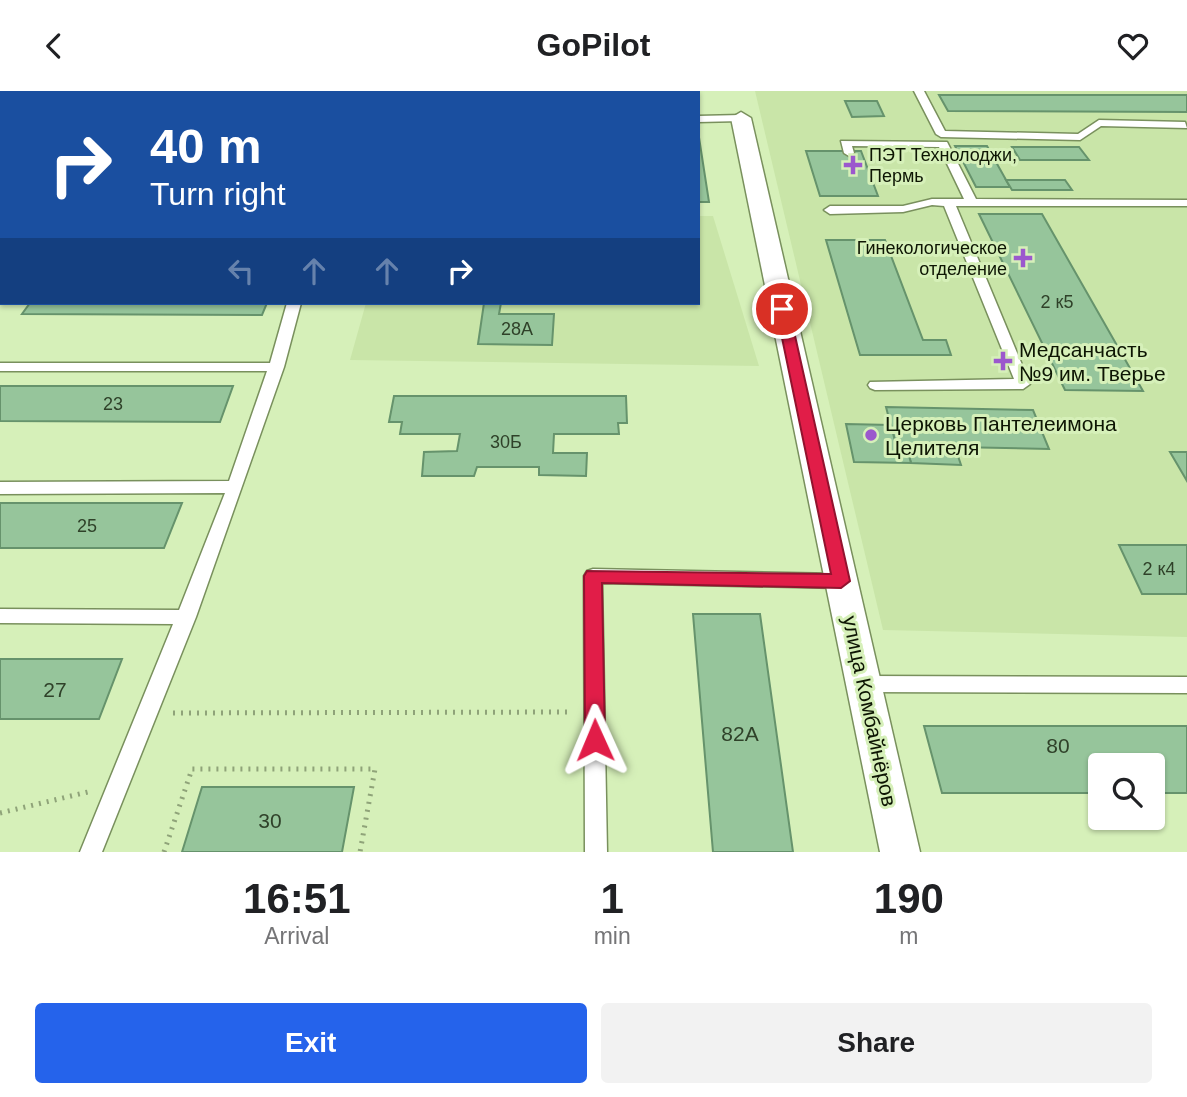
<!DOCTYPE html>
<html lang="en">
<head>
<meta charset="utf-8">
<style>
  body { margin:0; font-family:Helvetica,sans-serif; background:#f2f2f2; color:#202124; height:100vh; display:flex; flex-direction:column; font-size:26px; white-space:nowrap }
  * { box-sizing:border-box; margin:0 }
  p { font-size:23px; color:#757577 }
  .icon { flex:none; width:38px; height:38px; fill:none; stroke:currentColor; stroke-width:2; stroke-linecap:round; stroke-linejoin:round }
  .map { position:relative; height:761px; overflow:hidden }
  .sheet { display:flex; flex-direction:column; background:#fff; flex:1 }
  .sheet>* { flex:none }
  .banner { position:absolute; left:0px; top:0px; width:700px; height:214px; box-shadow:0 2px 5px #0004; background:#1a4fa0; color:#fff; overflow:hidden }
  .controls { position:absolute; left:1088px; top:662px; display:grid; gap:14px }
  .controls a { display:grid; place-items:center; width:77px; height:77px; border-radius:7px; background:#fff; box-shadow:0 2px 5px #0004; font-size:35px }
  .pin { position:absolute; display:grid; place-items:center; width:60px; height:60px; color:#fff; margin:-30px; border:4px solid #fff; border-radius:50%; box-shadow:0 2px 7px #0007 }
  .me { position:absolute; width:77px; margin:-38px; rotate:359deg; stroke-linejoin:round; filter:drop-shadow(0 0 5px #0008) }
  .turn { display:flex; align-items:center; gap:24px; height:147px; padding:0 35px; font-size:32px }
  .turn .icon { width:91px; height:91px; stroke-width:2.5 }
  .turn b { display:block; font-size:49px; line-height:60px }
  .lanes { display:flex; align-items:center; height:66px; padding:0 35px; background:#0003; justify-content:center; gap:35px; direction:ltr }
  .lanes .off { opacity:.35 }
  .eta { display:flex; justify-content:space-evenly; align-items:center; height:119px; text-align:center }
  .eta b { font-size:42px; font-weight:700; line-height:49px }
  .primary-button { display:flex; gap:14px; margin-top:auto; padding:14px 35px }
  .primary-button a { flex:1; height:80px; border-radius:7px; background:#2563eb; color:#fff; font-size:28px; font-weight:700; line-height:80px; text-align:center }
  .primary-button a+a { background:#f2f2f2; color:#202124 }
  header { display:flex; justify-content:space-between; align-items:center; height:91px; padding:0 35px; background:#fff; font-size:32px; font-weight:700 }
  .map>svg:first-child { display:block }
</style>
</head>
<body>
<header><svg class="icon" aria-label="back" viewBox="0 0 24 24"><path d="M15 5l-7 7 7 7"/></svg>GoPilot<svg class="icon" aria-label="heart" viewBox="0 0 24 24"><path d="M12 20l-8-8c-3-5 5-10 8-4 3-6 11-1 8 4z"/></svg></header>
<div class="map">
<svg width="1187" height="761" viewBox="0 0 1187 761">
  <rect width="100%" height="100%" fill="#d6f0b9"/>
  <g fill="#c9e5a8">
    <polygon points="755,0 1187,0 1187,546 883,539"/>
    <polygon points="698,125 713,125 759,275 350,269 366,212 698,212"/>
  </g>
  <g fill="#96c59b" stroke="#66936c" stroke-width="2">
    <polygon points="939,4 1187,4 1187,21 948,20"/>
    <polygon points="845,10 877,10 884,25 852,26"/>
    <polygon points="698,40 709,111 698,111"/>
    <polygon points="955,55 987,55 1010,96 976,96"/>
    <polygon points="1012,56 1079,56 1089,69 1020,69"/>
    <polygon points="806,60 861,60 878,105 820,105"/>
    <polygon points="1006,89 1065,89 1072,99 1012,99"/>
    <polygon points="979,123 1042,123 1143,300 1065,299"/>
    <polygon points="826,149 885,149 923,249 946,249 951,264 860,264"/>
    <polygon points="30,212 267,212 262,224 22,223"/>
    <polygon points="484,212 501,212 499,223 554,223 552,254 478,253"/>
    <polygon points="0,295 233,295 220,331 0,330"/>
    <polygon points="394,305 626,305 627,332 618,332 619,343 554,343 553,362 587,362 586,385 539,384 539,376 477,376 474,385 422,385 424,361 457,360 460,343 400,343 402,331 389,331"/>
    <polygon points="886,316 1033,319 1049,358 955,356 961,374 911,372 906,354 896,354"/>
    <polygon points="846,333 891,334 896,354 906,354 911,372 854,371"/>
    <polygon points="1170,361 1187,361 1187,390"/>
    <polygon points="0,412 182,412 164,457 0,457"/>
    <polygon points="1119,454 1187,454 1187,503 1142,503"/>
    <polygon points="693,523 760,523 793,761 713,761"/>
    <polygon points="0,568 122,568 99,628 0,628"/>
    <polygon points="924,635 1187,635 1187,702 1153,702 1153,674 1101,674 1101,702 942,702"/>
    <polygon points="202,696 354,696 342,761 182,761"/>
  </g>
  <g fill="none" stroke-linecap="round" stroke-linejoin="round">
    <g stroke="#79905d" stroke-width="3">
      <g id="service">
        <polygon points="48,0 64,0 65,2 49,2"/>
        <polygon points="252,0 264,0 251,2"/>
        <rect x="411" y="0" width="10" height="2"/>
        <rect x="570" y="0" width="10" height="2"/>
        <polygon points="914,0 924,0 945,40 1078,43 1099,29 1185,31 1187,37 1101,35 1080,49 941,46 936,43"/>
        <polygon points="698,25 741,24 746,27 741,30 698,31"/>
        <rect x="0" y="26" width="2" height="6"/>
        <polygon points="841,50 947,51 976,108 1187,109 1187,115 956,115 1030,293 1023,298 875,299 870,297 868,294 870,291 1014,288 944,115 932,114 903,121 830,123 824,119 830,115 903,115 932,108 964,108 939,56 852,55 854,62 849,65 844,62"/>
        <rect x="0" y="186" width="2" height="8"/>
        <polygon points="287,212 301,212 284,276 196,526 102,761 80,761 173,533 0,532 0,518 179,519 225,402 0,403 0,391 229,390 267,280 0,280 0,272 270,272"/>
        <polygon points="593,478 841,483 847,485 850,490 847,495 841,497 602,492 607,761 585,761 584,485 587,480"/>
        <polygon points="864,585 1187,586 1187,602 864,601 857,599 854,593 857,587"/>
      </g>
    </g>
    <g stroke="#79905d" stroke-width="3">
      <g id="minor">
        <polygon points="118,0 137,0 117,2"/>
        <polygon points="741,21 751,27 920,761 880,761 731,27"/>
        <polygon points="0,161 2,161 0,178"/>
      </g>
    </g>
    <g stroke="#8fa379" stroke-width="5" stroke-dasharray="2 6" stroke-linecap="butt">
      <polyline points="173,622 573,621"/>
      <polyline points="0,722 92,700"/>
      <polyline points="164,761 192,678 375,678 360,761"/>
    </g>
    <use href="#service" fill="#fff" fill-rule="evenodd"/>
    <use href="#minor" fill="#fff" fill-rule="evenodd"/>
  </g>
  <polygon fill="#e11d48" stroke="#92132f" stroke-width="2" points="778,215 789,218 850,490 841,497 602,492 605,649 602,655 595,658 588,655 585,649 584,485 587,480 831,483 776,218"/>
  <g fill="#9b58cd" stroke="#d6f0b9" stroke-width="2.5">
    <path d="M849.5 63.5h7v7h7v7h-7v7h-7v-7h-7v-7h7z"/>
    <path d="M1019.5 156.5h7v7h7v7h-7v7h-7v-7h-7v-7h7z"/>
    <path d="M999.5 259.5h7v7h7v7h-7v7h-7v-7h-7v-7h7z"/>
    <circle cx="871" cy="344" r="7"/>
  </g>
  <g text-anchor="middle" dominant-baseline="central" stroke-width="6" stroke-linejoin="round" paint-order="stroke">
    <g font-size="18" fill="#0d1503" stroke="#d6f0b9" text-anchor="start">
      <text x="869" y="64">ПЭТ Технолоджи,<tspan x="869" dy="21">Пермь</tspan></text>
      <text x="1007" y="157" text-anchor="end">Гинекологическое<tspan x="1007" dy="21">отделение</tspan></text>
    </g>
    <g font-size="18" fill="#2f4129">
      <text x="1057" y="211">2 к5</text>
      <text x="517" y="238">28А</text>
      <text x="113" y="313">23</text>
      <text x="506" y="351">30Б</text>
      <text x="87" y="435">25</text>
      <text x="1159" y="478">2 к4</text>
    </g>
    <g font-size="21" fill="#0d1503" stroke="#d6f0b9" text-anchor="start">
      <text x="1019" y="258">Медсанчасть<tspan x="1019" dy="24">№9 им. Тверье</tspan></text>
      <text x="885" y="332">Церковь Пантелеимона<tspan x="885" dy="24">Целителя</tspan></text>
    </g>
    <g font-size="21" fill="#2f4129">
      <text x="55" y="598">27</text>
      <text x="740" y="642">82А</text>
      <text x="1058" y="654">80</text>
      <text x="270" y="729">30</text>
    </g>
    <g font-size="21" fill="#0d1503" stroke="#d6f0b9">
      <text transform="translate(870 620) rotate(78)">улица Комбайнёров</text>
    </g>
  </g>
</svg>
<div class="controls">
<a><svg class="icon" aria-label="search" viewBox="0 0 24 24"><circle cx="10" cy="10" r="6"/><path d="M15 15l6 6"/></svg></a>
</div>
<div class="pin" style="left:782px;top:218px;background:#d93025"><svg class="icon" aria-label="arrive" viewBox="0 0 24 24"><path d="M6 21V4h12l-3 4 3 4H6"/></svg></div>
<svg class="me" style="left:595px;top:649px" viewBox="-20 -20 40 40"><path d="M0-17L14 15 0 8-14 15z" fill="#e11d48" stroke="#fff" stroke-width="4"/></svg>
<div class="banner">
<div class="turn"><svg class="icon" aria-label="right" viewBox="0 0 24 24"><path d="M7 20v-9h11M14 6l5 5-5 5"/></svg><div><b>40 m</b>Turn right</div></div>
<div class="lanes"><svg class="icon off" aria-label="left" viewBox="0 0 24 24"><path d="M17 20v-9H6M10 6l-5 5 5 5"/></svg><svg class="icon off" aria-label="ahead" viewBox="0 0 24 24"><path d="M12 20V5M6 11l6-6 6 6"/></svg><svg class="icon off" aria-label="ahead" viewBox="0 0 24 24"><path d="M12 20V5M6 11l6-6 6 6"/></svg><svg class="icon" aria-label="right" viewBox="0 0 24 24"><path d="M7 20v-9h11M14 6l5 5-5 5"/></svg></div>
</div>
</div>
<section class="sheet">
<div class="eta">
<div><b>16:51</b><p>Arrival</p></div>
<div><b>1</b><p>min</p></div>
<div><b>190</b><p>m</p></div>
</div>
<div class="primary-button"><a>Exit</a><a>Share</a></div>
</section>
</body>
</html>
